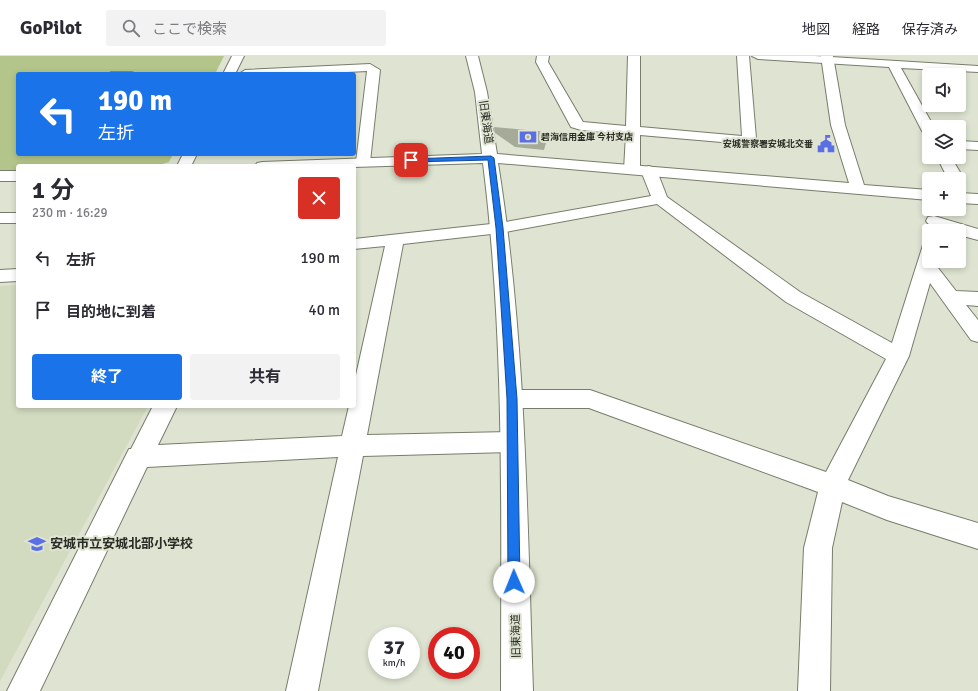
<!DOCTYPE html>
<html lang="ja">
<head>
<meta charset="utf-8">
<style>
  body { margin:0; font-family:Signika,"Noto Sans JP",sans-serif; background:#f2f2f3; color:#2b2b33; height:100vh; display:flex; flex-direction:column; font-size:15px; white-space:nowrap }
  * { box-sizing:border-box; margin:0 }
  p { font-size:13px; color:#7c7c81 }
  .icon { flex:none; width:22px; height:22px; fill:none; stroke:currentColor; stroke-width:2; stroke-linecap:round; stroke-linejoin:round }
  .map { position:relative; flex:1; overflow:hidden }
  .panel { position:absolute; left:16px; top:108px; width:340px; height:244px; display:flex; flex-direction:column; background:#fff; border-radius:4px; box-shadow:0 2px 6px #0003 }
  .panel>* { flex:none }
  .top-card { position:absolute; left:16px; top:16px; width:340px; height:84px; border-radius:4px; box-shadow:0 2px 6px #0003; background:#1a73e8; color:#fff; overflow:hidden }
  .tools { position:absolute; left:922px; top:12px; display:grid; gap:8px }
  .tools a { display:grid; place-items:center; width:44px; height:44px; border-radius:4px; background:#fff; box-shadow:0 2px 6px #0003; font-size:20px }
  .speed { position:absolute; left:368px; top:571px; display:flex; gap:8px; font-size:20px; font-weight:700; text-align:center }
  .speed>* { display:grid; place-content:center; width:52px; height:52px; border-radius:50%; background:#fff; box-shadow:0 2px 6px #0003; line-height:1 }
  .speed small { font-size:10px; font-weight:400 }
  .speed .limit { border:6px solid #d22; background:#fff; color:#111 }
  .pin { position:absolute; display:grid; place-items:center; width:34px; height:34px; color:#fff; margin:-17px; border-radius:8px; box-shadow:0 2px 6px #0006 }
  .me { position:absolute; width:44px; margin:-22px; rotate:359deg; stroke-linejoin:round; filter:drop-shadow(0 0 3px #0008) }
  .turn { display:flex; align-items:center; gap:14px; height:84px; padding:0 16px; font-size:18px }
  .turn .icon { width:52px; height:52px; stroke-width:2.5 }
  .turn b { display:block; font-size:28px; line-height:34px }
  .round { display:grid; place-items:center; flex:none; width:42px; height:42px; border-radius:4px; background:#f2f2f3 }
  .head { display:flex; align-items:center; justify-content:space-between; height:68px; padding:0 16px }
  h1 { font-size:24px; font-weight:700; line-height:30px }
  .button { display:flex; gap:8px; margin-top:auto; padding:8px 16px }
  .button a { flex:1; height:46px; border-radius:4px; background:#1a73e8; color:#fff; font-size:16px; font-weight:700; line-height:46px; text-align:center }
  .button a+a { background:#f2f2f3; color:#2b2b33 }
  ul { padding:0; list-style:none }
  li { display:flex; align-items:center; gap:12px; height:52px; padding:0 16px }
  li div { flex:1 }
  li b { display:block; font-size:15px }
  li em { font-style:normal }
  header { display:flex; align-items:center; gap:24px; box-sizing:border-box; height:56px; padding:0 20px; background:#fff; border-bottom:1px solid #e1e1e2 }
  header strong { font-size:19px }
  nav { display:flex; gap:22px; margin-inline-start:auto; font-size:14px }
  .search { width:280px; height:36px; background:#f2f2f3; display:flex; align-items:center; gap:10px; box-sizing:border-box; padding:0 14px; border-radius:4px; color:#7c7c81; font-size:15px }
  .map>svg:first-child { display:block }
</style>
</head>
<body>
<header>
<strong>GoPilot</strong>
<div class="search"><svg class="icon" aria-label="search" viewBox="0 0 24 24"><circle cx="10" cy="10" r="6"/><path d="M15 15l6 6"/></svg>ここで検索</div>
<nav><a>地図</a><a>経路</a><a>保存済み</a></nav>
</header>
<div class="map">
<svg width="978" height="635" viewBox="0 0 978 635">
  <rect width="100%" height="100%" fill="#dee4d1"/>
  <polygon fill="#d2dbc0" points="18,229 18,350 148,350 0,625 0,230"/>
  <polygon fill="#b3c58a" points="0,0 224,0 215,18 18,18 18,98 173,98 169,106 162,108 18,110 18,114 0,114"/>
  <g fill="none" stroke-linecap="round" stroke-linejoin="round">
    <g fill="#7f934a" fill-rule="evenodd">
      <polygon points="110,15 132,15 137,17 135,18 111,17 110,17"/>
      <polygon points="103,16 105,17 104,18 96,18"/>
      <polygon points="82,17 89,18 80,18"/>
    </g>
  </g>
  <polygon fill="#a5ab98" points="494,71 549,76 544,94 515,91 495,77"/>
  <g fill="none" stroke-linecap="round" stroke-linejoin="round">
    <g stroke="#777d6b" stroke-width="2">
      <g id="street">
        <polygon points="232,0 244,0 235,18 223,18"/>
        <polygon points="537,0 549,0 548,6 583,66 626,70 628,0 640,0 640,71 742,80 737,0 749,0 756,82 754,85 745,88 640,79 640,114 637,117 627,117 624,114 626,78 581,74 571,71 536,6"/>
        <polygon points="752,0 815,0 978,10 978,16 901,12 934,71 929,71 929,79 924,78 922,75 889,11 758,3"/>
        <polygon points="370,8 380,14 370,106 368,109 358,109 356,106 367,15 308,18 239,18 245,14"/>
        <polygon points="959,85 978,86 978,94 959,93"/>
        <polygon points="183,98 197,98 191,110 177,110"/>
        <polygon points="937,101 951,101 964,123 961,126 959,127 959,123 948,123"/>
        <polygon points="649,110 654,112 657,115 667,141 800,236 892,287 923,189 929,188 929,205 936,205 935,208 956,235 978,236 978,250 966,249 978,264 978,286 971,284 930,227 909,300 848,424 888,440 978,467 978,493 887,464 842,446 832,492 830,635 798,635 804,492 818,436 589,352 512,352 504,349 501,343 504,337 512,334 590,334 826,416 886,303 786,246 657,148 500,177 403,188 367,379 511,376 520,379 523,386 520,393 511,396 363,400 318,635 286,635 338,401 147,411 40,635 7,635 129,393 131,393 153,350 177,350 158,389 342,380 349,350 354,350 354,328 385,190 354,193 354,183 500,167 651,140 641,115 644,112"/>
        <rect x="0" y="157" width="18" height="10"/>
        <path d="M934 160 978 173V184L959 179V175C949 175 932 174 926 165L928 161Z"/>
        <polygon points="18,213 18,225 0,226 0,214"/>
      </g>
    </g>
    <g stroke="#777d6b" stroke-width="2">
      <g id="secondary">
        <path d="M466 0H478L487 36 497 98 849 127 831 69 821 0H833L845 69 864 129 929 134V144L498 107C526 282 527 459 533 635H501C501 459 505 282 483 107L354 111 255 110 257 107 262 106 482 98 475 36Z"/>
        <rect x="0" y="115" width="18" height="10"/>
        <polygon points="959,137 978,138 978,148 959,147"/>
      </g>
    </g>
    <use href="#street" fill="#fff" fill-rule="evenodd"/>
    <use href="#secondary" fill="#fff" fill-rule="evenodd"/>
  </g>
  <polygon fill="#1a73e8" stroke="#114b97" points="491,100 494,102 503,172 517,343 520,526 519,530 514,532 510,530 508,526 507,343 496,172 488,104 411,106 408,104 411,103"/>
  <defs>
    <g id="bank-bare" transform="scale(1.38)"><path d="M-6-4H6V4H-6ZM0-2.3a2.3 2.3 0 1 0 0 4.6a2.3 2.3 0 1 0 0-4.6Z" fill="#5a6fe6" stroke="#dee4d1" stroke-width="2.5" paint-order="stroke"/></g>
    <g id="civic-bare" transform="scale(1.38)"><path d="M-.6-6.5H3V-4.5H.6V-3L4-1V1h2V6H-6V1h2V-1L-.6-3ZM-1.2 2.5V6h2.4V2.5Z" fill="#5a6fe6" stroke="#dee4d1" stroke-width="2.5" paint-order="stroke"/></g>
    <g id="school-bare" transform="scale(1.38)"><path d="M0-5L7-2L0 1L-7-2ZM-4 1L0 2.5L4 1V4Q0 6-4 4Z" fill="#5a6fe6" stroke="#dee4d1" stroke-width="2.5" paint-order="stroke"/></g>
  </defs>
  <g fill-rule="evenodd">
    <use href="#bank-bare" x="528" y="81"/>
    <use href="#civic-bare" x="826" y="88"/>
    <use href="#school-bare" x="37" y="488"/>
  </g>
  <g text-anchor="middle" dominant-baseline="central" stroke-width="4" stroke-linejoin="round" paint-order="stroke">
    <g font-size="9" font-weight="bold" fill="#2a2c25" stroke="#dee4d1" text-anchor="start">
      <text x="541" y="81">碧海信用金庫 今村支店</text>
      <text x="813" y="88" text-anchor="end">安城警察署安城北交番</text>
    </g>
    <g font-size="11" fill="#2a2c25" stroke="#dee4d1">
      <text transform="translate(486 66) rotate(82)">旧東海道</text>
      <text transform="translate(516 580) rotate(-91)">旧東海道</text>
    </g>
    <g font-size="13" font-weight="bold" fill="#2a2c25" stroke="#dee4d1" text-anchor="start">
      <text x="50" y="488">安城市立安城北部小学校</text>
    </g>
  </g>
</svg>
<div class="tools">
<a><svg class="icon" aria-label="sound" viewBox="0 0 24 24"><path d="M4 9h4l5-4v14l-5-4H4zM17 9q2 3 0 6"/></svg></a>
<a><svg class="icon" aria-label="layers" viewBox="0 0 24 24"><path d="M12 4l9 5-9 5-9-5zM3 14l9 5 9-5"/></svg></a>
<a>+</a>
<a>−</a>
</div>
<div class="speed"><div>37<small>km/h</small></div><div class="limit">40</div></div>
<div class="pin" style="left:411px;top:104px;background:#d93025"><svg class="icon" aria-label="arrive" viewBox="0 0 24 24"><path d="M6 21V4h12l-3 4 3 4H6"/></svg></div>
<svg class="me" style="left:514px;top:526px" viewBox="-20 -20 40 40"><circle r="19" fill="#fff"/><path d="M0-13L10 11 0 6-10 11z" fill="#1a73e8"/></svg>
<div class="top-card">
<div class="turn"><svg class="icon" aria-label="left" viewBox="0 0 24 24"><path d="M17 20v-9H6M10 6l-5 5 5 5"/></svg><div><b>190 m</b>左折</div></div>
</div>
<section class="panel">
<div class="head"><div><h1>1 分</h1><p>230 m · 16:29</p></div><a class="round" style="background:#d93025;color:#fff"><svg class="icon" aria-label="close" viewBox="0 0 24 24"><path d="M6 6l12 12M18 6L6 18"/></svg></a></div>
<ul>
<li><svg class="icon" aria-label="left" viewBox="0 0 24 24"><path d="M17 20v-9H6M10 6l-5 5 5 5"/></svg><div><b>左折</b></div><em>190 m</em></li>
<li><svg class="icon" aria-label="arrive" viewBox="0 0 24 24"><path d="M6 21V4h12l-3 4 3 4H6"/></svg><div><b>目的地に到着</b></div><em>40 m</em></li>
</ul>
<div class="button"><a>終了</a><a>共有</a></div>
</section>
</div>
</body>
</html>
